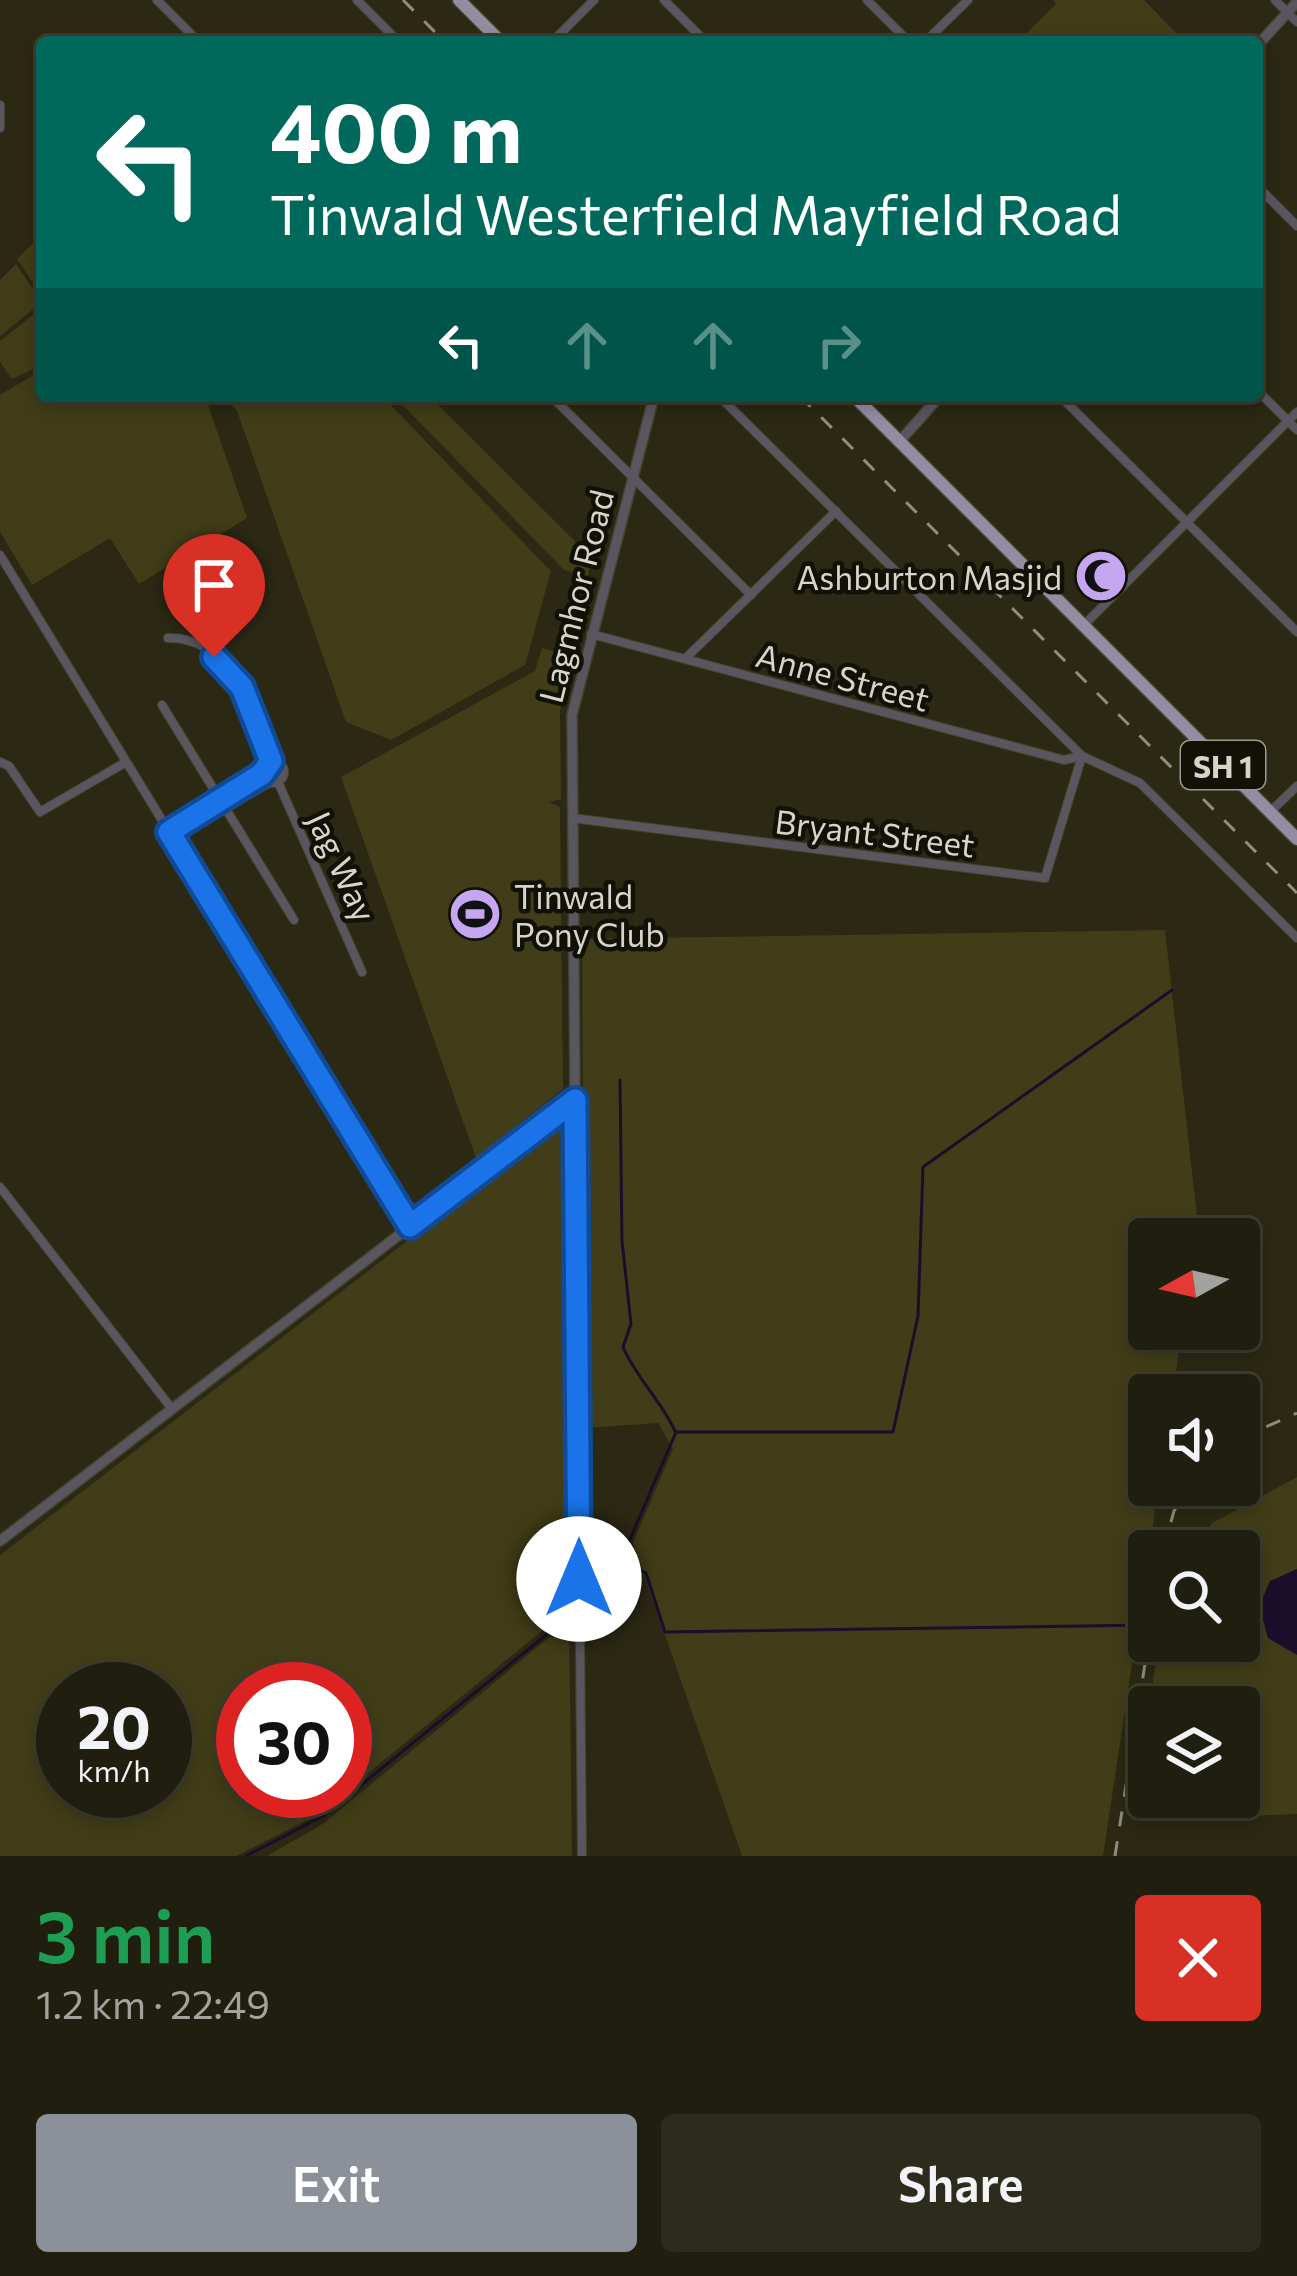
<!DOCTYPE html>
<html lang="en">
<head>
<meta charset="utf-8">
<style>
  body { margin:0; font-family:Commissioner,sans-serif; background:#2d2b1c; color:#f1f3f6; height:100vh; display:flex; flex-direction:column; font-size:45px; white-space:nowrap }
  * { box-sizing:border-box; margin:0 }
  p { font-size:39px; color:#a2a29e }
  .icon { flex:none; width:66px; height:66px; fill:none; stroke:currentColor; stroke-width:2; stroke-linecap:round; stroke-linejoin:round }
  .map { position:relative; height:1856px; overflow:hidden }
  .drawer { display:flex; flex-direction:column; background:#201e0e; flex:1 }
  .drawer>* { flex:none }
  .guide { position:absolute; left:36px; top:36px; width:1227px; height:366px; border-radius:12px; box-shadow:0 6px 18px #0003,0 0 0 3px #3d3c2e; background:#00695c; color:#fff; overflow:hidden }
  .needle { width:78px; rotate:262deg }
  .tools { position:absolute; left:1128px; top:1218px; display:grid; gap:24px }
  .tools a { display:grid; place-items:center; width:132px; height:132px; border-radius:12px; background:#201e0e; box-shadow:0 6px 18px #0003,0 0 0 3px #3d3c2e; font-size:60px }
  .speed { position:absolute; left:36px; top:1662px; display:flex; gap:24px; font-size:60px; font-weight:700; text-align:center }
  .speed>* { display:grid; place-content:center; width:156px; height:156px; border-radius:50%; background:#201e0e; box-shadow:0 6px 18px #0003,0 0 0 3px #3d3c2e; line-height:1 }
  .speed small { font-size:30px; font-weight:400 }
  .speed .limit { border:18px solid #d22; background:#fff; color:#111 }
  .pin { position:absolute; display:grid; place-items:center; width:102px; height:102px; color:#fff; margin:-123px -51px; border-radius:50% 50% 50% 0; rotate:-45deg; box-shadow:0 0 12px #0007 }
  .pin .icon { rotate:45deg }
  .me { position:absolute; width:132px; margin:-66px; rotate:0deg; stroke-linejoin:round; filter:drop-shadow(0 0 9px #0008) }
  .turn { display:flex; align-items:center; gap:42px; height:252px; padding:0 36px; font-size:54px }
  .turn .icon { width:156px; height:156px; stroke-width:2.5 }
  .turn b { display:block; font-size:84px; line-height:102px }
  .lanes { display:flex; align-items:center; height:114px; padding:0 36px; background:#0003; justify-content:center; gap:60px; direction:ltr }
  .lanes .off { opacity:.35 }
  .round { display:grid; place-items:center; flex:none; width:126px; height:126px; border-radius:12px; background:#2d2b1c }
  .overview { display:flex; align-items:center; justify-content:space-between; height:204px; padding:0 36px }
  h1 { font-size:72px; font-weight:600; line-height:90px; color:#1e9e55 }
  .action { display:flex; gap:24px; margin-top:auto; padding:24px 36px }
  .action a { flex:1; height:138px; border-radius:12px; background:#8c9099; color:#fff; font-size:48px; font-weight:600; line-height:138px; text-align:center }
  .action a+a { background:#2d2b1c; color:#f1f3f6 }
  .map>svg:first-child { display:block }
</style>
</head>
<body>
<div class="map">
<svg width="1297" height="1856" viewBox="0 0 1297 1856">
  <rect width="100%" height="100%" fill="#2b2813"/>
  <g fill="#413d18" fill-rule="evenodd">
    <polygon points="1053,0 1144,0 1185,42 1017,42 1056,4"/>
    <polygon points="42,235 42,296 17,259"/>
    <polygon points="16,264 42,302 0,336 0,280"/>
    <polygon points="42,308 42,365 12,379 0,362 0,341"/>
    <polygon points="42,370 42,396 205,396 247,518 139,584 110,538 32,585 0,532 0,395"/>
    <polygon points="224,396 382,396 551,571 525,665 391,740 346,722 237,411"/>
    <polygon points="394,396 429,396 592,558 588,576 564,570"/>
    <polygon points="542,648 571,656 560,711 561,799 549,802 560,807 563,1089 476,1158 341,777 535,671"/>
    <polygon points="1165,930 1197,1217 1194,1239 1149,1239 1149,1329 1182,1329 1173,1395 1149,1395 1149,1485 1159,1485 1103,1856 742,1856 633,1543 673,1449 658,1423 585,1428 582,939"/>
    <path d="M556 1126 563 1130 565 1612 317 1815 236 1856H0V1555ZM63 1689H165V1791H63ZM243 1689H345V1791H243Z"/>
    <path d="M1297 1477V1814L1132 1820 1159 1641H1239V1551H1196L1212 1523ZM1149 1707H1239V1797H1149Z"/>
    <polygon points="569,1621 572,1856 267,1856 324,1823"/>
  </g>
  <polygon fill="#1b0e2b" points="1297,1569 1297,1655 1268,1638 1259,1606 1270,1581"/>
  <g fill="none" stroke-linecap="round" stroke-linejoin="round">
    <g stroke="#1b0e2b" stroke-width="3">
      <path d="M620 1080 622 1241 631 1324 623 1347C637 1379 660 1399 675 1431"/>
      <polyline points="621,1562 646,1573 665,1632 1148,1625"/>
      <polyline points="586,1603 616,1572 676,1432 893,1432 918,1316 923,1167 1172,990"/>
      <polyline points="1251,1606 1259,1606"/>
      <polyline points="246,1856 323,1816 573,1613"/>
    </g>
    <g stroke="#464430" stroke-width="10">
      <g id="minor">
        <polyline points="157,0 199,42"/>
        <polyline points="357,0 399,42"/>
        <polyline points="664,0 706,42"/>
        <polyline points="867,0 909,42"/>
        <polyline points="1275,0 1297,22"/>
        <polyline points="552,42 594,0"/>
        <polyline points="925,42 968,0"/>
        <polyline points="0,105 0,128"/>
        <polyline points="1257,186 1297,226"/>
        <polyline points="1257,390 1297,430"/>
        <polyline points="551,396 751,595"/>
        <polyline points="719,396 1082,756 1140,783 1297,938"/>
        <polyline points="1060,396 1297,632"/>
        <polyline points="0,555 410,1226"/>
        <polyline points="1084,625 1297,412"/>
        <polyline points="591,634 1064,760 1082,756"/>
        <path d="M168 638C231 636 253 714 271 761"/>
        <polyline points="686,658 836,511"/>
        <polyline points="162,705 294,920"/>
        <circle cx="273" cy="772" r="11"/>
        <polyline points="0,762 9,766 40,812 126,762"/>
        <polyline points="278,782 362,972"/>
        <polyline points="1270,812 1297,786"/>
        <polyline points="572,818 1045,878 1082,756"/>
        <polyline points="169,832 262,774"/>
        <polyline points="173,839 269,783"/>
        <polyline points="575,1100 582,1856"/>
        <polyline points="0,1187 172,1409"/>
      </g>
    </g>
    <g stroke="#464430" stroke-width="12">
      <g id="tertiary">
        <polyline points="1257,46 1297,2"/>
        <polyline points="900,441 940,396"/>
        <polyline points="0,1541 575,1100 572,715 654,396"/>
      </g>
    </g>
    <g stroke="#464430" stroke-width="15">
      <g id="trunk">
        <polyline points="459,0 501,42"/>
        <polyline points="854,396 1297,839"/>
      </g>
    </g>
    <use href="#minor" stroke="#59565f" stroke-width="8"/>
    <use href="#tertiary" stroke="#59565f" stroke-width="9"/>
    <use href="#trunk" stroke="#948ca1" stroke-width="12"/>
    <g stroke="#8f8d7d" stroke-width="3" stroke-dasharray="15 15" stroke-linecap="butt">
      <polyline points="403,0 445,42"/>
      <polyline points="800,396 1297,893"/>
      <polyline points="1239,1439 1297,1413"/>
      <polyline points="1163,1551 1174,1511 1189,1485"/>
      <polyline points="1115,1856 1149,1638"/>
    </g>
  </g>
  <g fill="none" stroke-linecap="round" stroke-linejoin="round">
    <g stroke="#114b97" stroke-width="30">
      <polyline id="route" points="214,657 242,687 271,761 262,774 169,832 410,1226 575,1100 579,1579"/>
    </g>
    <use href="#route" stroke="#1a73e8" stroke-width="21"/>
  </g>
  <defs>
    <g id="mosque-disc" transform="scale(2.7)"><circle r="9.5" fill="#c5a7f1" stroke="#121108"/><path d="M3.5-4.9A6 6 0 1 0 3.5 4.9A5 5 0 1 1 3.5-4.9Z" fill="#111"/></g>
    <g id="stadium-disc" transform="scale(2.7)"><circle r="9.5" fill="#c5a7f1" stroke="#121108"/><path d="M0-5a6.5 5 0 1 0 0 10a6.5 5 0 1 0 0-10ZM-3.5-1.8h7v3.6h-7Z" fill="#111"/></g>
  </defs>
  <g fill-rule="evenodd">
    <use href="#mosque-disc" x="1101" y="576"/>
    <use href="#stadium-disc" x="475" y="914"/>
  </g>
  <g text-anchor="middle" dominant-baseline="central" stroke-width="9" stroke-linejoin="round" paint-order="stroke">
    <rect fill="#121108" stroke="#9b9a8e" stroke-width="3" x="1181" y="741" width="84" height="48" rx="9"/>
    <g font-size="30" font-weight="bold" fill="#d6d5c8">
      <text x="1223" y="765">SH 1</text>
    </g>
    <g font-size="33" fill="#d6d5c8" stroke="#121108" text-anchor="end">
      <text x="1062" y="576">Ashburton Masjid</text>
      <text x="514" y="895" text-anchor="start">Tinwald<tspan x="514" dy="38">Pony Club</tspan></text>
    </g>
    <g font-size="33" fill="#d6d5c8" stroke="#121108">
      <text transform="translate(575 596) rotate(-76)">Lagmhor Road</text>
      <text transform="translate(843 676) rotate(15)">Anne Street</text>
      <text transform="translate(875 832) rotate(7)">Bryant Street</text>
      <text transform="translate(343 866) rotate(65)">Jag Way</text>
    </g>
  </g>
</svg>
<div class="tools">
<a><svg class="needle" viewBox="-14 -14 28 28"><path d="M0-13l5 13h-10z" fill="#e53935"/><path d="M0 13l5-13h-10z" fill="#a2a29e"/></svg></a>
<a><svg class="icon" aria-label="sound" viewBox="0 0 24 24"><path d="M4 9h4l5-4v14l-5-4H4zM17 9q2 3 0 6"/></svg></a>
<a><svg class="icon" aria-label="search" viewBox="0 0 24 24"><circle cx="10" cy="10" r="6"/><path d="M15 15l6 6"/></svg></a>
<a><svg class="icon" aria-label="layers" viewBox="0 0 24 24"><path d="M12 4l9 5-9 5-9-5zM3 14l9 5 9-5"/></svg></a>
</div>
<div class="speed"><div>20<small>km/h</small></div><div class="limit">30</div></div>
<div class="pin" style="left:214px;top:657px;background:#d93025"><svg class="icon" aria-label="arrive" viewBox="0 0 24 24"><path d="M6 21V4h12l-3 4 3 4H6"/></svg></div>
<svg class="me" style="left:579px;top:1579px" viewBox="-20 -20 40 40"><circle r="19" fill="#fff"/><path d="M0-13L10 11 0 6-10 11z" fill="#1a73e8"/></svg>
<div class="guide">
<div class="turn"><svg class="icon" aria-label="left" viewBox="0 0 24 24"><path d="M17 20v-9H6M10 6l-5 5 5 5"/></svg><div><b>400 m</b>Tinwald Westerfield Mayfield Road</div></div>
<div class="lanes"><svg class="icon" aria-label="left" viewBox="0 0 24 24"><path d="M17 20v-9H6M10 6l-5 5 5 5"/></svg><svg class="icon off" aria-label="ahead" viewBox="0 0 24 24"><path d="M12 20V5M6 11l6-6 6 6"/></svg><svg class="icon off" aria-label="ahead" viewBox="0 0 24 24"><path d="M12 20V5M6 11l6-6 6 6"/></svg><svg class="icon off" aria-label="right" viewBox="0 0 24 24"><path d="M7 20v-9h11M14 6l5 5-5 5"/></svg></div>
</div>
</div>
<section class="drawer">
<div class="overview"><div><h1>3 min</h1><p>1.2 km · 22:49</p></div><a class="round" style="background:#d93025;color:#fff"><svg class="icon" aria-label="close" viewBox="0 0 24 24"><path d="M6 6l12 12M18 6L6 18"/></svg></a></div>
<div class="action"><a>Exit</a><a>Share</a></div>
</section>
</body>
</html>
